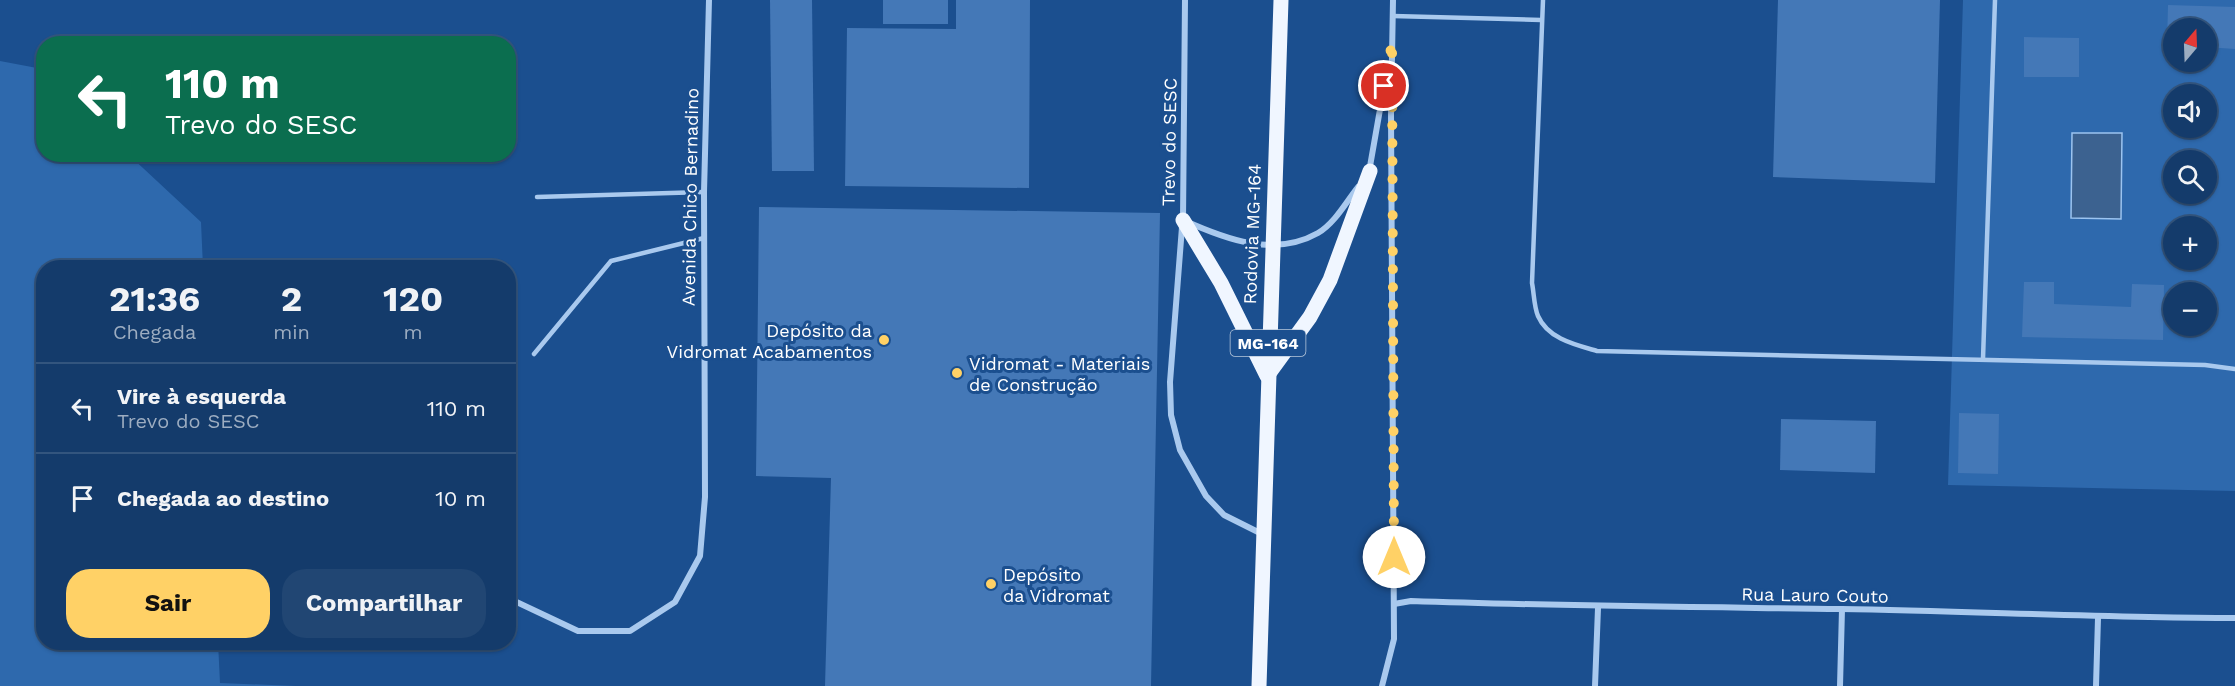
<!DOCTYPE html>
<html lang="pt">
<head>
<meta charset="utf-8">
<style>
  body { margin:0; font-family:"Work Sans",sans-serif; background:#214673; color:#f1f3f6; height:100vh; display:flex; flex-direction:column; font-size:22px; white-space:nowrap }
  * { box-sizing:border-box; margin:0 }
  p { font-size:20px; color:#9dadc1 }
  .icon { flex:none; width:33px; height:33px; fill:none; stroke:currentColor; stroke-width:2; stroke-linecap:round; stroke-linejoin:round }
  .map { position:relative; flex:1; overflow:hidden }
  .sheet { position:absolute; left:36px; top:260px; width:480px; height:390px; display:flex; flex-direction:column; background:#143b6b; border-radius:24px; box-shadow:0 2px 4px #0004,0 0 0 2px #33557e }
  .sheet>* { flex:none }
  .hud { position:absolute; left:36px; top:36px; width:480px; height:126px; border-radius:24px; box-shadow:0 2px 4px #0004,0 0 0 2px #33557e; background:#0b6e4f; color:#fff; overflow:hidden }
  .needle { width:39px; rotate:19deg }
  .buttons { position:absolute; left:2163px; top:18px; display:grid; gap:12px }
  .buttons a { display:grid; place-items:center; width:54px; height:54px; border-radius:50%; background:#143b6b; box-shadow:0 2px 4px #0004,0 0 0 2px #33557e; font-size:30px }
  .pin { position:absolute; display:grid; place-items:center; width:51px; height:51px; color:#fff; margin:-26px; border:3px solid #fff; border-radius:50%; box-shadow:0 2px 6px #0007 }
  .me { position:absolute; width:66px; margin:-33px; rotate:0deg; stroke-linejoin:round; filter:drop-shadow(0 0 4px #0008) }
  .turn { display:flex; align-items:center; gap:21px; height:126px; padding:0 30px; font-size:27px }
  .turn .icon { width:78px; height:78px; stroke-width:2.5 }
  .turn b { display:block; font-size:42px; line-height:51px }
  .eta { display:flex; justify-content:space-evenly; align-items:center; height:102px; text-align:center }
  .eta b { font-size:36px; font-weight:700; line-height:42px }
  .button { display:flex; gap:12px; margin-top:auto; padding:12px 30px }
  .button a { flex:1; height:69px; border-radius:24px; background:#ffd166; color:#111; font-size:24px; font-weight:700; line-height:69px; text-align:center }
  .button a+a { background:#214673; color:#f1f3f6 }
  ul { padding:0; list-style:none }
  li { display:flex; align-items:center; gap:18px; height:90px; padding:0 30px; border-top:2px solid #33557e }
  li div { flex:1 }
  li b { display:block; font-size:22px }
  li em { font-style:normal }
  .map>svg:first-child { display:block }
</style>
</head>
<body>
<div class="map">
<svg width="2235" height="686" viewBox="0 0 2235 686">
  <rect width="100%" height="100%" fill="#1b4f8f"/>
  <g fill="#2e69ad" fill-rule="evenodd">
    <path d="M1963 0H2235V491L1948 485ZM2174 28H2206V62H2174ZM2174 94H2206V128H2174ZM2174 160H2206V194H2174ZM2174 226H2206V260H2174ZM2174 292H2206V326H2174Z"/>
    <polygon points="0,61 37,68 43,75 44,154 129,155 201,222 203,267 44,267 44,642 218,642 220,683 296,686 0,686"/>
  </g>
  <polygon fill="#3c6290" stroke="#9cc4f0" stroke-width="1.5" points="2072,133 2122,133 2121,219 2071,218"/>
  <g fill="#4478b7">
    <polygon points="770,0 812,0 814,171 772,171"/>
    <rect x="883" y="0" width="65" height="24"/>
    <polygon points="956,0 1030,0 1029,188 845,186 847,28 956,29"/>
    <polygon points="1778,0 1940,0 1935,183 1773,177"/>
    <polygon points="2168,5 2235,7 2235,49 2206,47 2206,28 2174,28 2174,46 2167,46"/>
    <polygon points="2024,37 2079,38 2079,77 2024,77"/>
    <polygon points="759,207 1160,213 1151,686 825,686 831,478 756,476"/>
    <polygon points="2024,282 2054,282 2054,304 2131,307 2132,284 2164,285 2163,340 2022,337"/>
    <polygon points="1959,413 1999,414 1998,474 1958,473"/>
    <polygon points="1781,419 1876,421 1875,473 1780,470"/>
  </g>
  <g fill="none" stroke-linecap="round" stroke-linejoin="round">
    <g stroke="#a9c9ee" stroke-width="4.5">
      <path d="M1543 0 1532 283C1534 293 1534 307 1538 316 1548 339 1576 345 1597 351L2205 365 2235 369"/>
      <polyline points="1393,16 1541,20"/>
      <polyline points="537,197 704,192"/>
      <polyline points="534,354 611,261 704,238"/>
      <polyline points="1983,359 1995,0"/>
    </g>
    <g stroke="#a9c9ee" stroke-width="6">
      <path d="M1185 0 1183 220C1225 239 1274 258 1318 233 1335 223 1346 202 1358 187"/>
      <polyline points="1369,172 1388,64"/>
      <polyline points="1182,227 1170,382 1171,415 1180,450 1206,496 1224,515 1262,534"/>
      <polyline points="508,598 578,631 630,631 675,602 700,556 705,497 704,192 709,0"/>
      <path d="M1394 604 1411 601C1554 606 1697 607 1841 609 1972 611 2103 618 2235 618"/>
      <polyline points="1382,686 1394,639 1391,114 1393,0"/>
      <polyline points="1595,686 1598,608"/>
      <polyline points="1840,686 1842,609"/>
      <polyline points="2096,686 2098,618"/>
    </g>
    <g stroke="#f0f6ff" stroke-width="15">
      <polyline points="1183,220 1221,283 1267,376 1310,317 1330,280 1370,171"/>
      <polyline points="1259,686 1281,0"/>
    </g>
  </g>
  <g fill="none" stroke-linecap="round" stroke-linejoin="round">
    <polyline stroke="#ffd166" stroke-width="10" stroke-dasharray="0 18" points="1384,86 1392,43 1394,557"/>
  </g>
  <g fill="#ffd166" stroke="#1b4f8f" stroke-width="2">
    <circle cx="884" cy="340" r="6"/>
    <circle cx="957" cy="373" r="6"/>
    <circle cx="991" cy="584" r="6"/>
  </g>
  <g text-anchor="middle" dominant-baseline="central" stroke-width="6" stroke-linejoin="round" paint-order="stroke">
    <rect fill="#1b4f8f" stroke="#bbcadd" stroke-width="1.5" x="1230.5" y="330" width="75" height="26" rx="4.5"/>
    <g font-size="16" font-weight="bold" fill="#fff">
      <text x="1268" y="343">MG-164</text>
    </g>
    <g font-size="18" fill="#fff" stroke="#1b4f8f">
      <text transform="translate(1169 142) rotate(-89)">Trevo do SESC</text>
      <text transform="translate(690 197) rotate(-89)">Avenida Chico Bernadino</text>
      <text transform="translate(1252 234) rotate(-88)">Rodovia MG-164</text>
      <text transform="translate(1815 595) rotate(1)">Rua Lauro Couto</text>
    </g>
    <g font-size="18" fill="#fff" stroke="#1b4f8f" text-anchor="start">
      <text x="872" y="330" text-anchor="end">Depósito da<tspan x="872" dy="21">Vidromat Acabamentos</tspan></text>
      <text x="969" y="363">Vidromat - Materiais<tspan x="969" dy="21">de Construção</tspan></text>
      <text x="1003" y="574">Depósito<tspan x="1003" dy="21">da Vidromat</tspan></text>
    </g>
  </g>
</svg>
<div class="buttons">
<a><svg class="needle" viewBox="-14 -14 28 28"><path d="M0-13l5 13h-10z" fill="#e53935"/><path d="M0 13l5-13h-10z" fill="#9dadc1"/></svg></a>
<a><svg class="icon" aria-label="sound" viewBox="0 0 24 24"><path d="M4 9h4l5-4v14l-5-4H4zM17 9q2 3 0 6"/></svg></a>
<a><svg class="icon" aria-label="search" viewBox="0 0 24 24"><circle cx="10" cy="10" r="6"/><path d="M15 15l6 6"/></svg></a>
<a>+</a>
<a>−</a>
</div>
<div class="pin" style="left:1384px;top:86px;background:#d93025"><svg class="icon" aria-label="arrive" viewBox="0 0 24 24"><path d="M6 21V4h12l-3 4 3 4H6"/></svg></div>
<svg class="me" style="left:1394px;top:557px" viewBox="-20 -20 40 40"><circle r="19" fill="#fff"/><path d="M0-13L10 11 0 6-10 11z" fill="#ffd166"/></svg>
<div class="hud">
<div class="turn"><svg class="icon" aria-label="left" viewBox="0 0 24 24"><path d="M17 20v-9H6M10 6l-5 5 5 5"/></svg><div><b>110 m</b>Trevo do SESC</div></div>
</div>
<section class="sheet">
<div class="eta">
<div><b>21:36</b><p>Chegada</p></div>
<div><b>2</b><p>min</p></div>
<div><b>120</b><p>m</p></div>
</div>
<ul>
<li><svg class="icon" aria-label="left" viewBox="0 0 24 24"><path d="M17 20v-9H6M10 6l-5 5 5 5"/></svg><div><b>Vire à esquerda</b><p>Trevo do SESC</p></div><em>110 m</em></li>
<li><svg class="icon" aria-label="arrive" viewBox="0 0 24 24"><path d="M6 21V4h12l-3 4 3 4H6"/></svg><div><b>Chegada ao destino</b></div><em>10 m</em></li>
</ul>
<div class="button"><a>Sair</a><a>Compartilhar</a></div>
</section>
</div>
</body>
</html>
